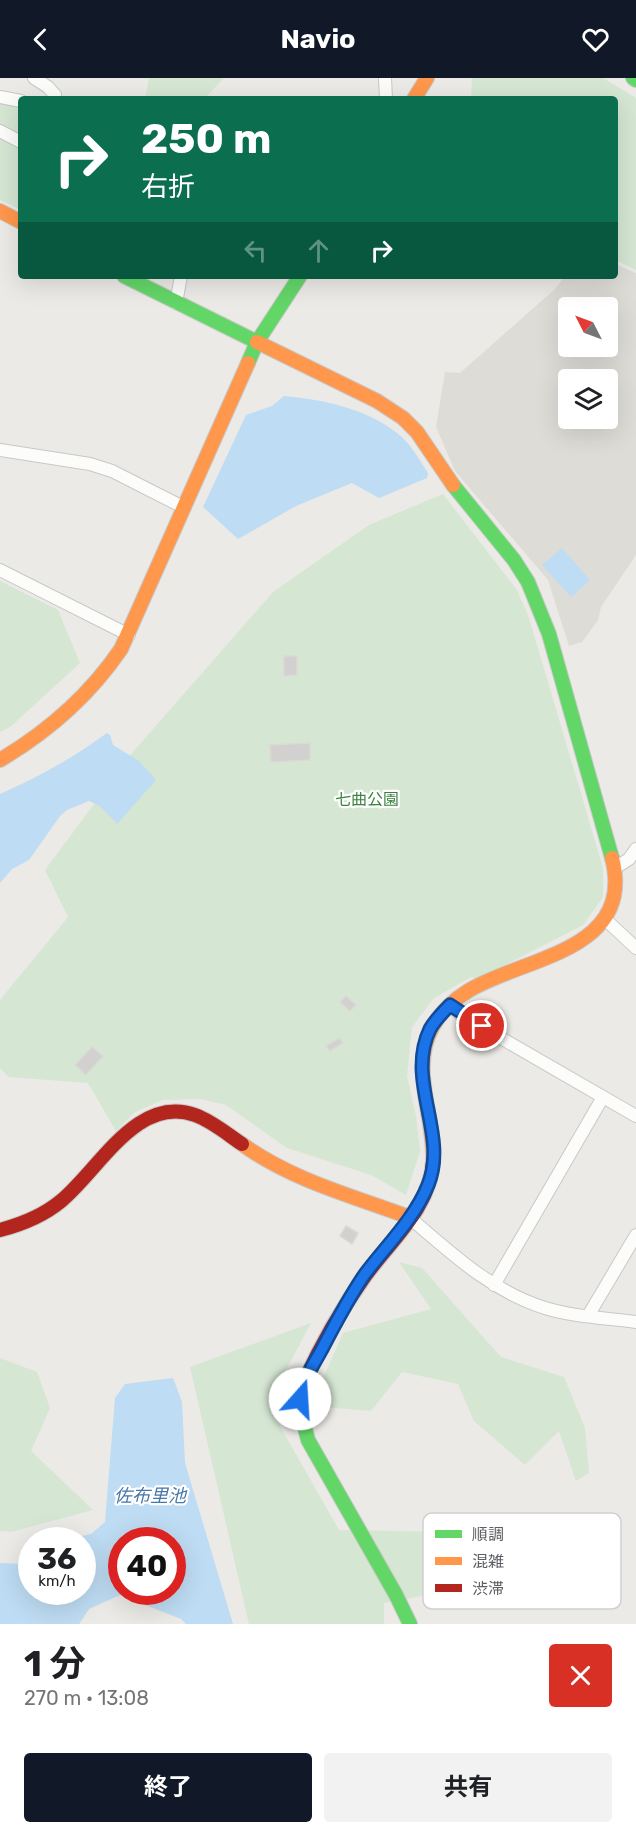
<!DOCTYPE html>
<html lang="ja">
<head>
<meta charset="utf-8">
<style>
  body { margin:0; font-family:Rubik,"Noto Sans JP",sans-serif; background:#f2f2f2; color:#202124; height:100vh; display:flex; flex-direction:column; font-size:22px; white-space:nowrap }
  * { box-sizing:border-box; margin:0 }
  p { font-size:20px; color:#757577 }
  .icon { flex:none; width:33px; height:33px; fill:none; stroke:currentColor; stroke-width:2; stroke-linecap:round; stroke-linejoin:round }
  .map { position:relative; height:1546px; overflow:hidden }
  .drawer { display:flex; flex-direction:column; background:#fff; flex:1 }
  .drawer>* { flex:none }
  .hud { position:absolute; left:18px; top:18px; width:600px; height:183px; border-radius:6px; box-shadow:0 6px 24px #0002; background:#0b6e4f; color:#fff; overflow:hidden }
  .needle { width:39px; rotate:312deg }
  .fabs { position:absolute; left:558px; top:219px; display:grid; gap:12px }
  .fabs a { display:grid; place-items:center; width:60px; height:60px; border-radius:6px; background:#fff; box-shadow:0 6px 24px #0002; font-size:30px }
  .speed { position:absolute; left:18px; top:1449px; display:flex; gap:12px; font-size:30px; font-weight:700; text-align:center }
  .speed>* { display:grid; place-content:center; width:78px; height:78px; border-radius:50%; background:#fff; box-shadow:0 6px 24px #0002; line-height:1 }
  .speed small { font-size:15px; font-weight:400 }
  .speed .limit { border:9px solid #d22; background:#fff; color:#111 }
  .pin { position:absolute; display:grid; place-items:center; width:51px; height:51px; color:#fff; margin:-26px; border:3px solid #fff; border-radius:50%; box-shadow:0 2px 6px #0007 }
  .me { position:absolute; width:66px; margin:-33px; rotate:19deg; stroke-linejoin:round; filter:drop-shadow(0 0 4px #0008) }
  .turn { display:flex; align-items:center; gap:21px; height:126px; padding:0 24px; font-size:27px }
  .turn .icon { width:78px; height:78px; stroke-width:2.5 }
  .turn b { display:block; font-size:42px; line-height:51px }
  .lanes { display:flex; align-items:center; height:57px; padding:0 24px; background:#0003; justify-content:center; gap:30px; direction:ltr }
  .lanes .off { opacity:.35 }
  .round { display:grid; place-items:center; flex:none; width:63px; height:63px; border-radius:6px; background:#f2f2f2 }
  .summary { display:flex; align-items:center; justify-content:space-between; height:102px; padding:0 24px }
  h1 { font-size:36px; font-weight:700; line-height:45px }
  .primary-button { display:flex; gap:12px; margin-top:auto; padding:12px 24px }
  .primary-button a { flex:1; height:69px; border-radius:6px; background:#111827; color:#fff; font-size:24px; font-weight:700; line-height:69px; text-align:center }
  .primary-button a+a { background:#f2f2f2; color:#202124 }
  header { display:flex; justify-content:space-between; align-items:center; height:78px; padding:0 24px; background:#111827; color:#fff; font-size:27px; font-weight:700 }
  .map>svg:first-child { display:block }
</style>
</head>
<body>
<header><svg class="icon" aria-label="back" viewBox="0 0 24 24"><path d="M15 5l-7 7 7 7"/></svg>Navio<svg class="icon" aria-label="heart" viewBox="0 0 24 24"><path d="M12 20l-8-8c-3-5 5-10 8-4 3-6 11-1 8 4z"/></svg></header>
<div class="map">
<svg width="636" height="1546" viewBox="0 0 636 1546">
  <rect width="100%" height="100%" fill="#ebeae6"/>
  <path fill="#dedcd6" fill-rule="evenodd" d="M615 186 636 195V477L601 529 598 542 582 564 569 568 548 502 455 393 436 349 445 294 460 295 555 211 565 198H615ZM568 230H608V268H568ZM568 302H608V340H568Z"/>
  <g fill="#d5e6d3">
    <polygon points="149,0 224,0 204,21 145,21"/>
    <polygon points="472,0 603,0 636,20 636,192 615,182 615,21 471,21"/>
    <polygon points="0,12 29,21 21,21 21,132 0,122"/>
    <polygon points="443,416 517,512 529,540 603,790 603,819 583,847 478,901 471,899 434,920 412,949 407,998 416,1038 420,1073 406,1117 371,1097 287,1070 226,1027 201,1021 163,1022 135,1034 116,1053 88,1005 9,999 0,990 0,922 68,839 45,792 132,675 273,514 369,447"/>
    <polygon points="0,503 58,532 80,585 10,649 0,654"/>
    <polygon points="399,1184 422,1190 501,1279 564,1299 585,1350 589,1395 576,1403 559,1353 525,1387 474,1343 458,1306 402,1294 371,1333 311,1328 343,1255 431,1231"/>
    <polygon points="311,1245 280,1303 280,1348 339,1452 448,1454 447,1513 384,1525 384,1546 249,1546 190,1289"/>
    <polygon points="0,1280 37,1294 50,1330 31,1373 93,1432 11,1454 0,1453"/>
  </g>
  <g fill="#bedcf3" fill-rule="evenodd">
    <path d="M284 318C321 321 368 331 397 355 410 365 419 381 428 395L427 400 379 420 352 405 296 428 238 461 203 429 246 337 272 328Z"/>
    <polygon points="562,470 590,502 571,519 542,487"/>
    <path d="M107 655 110 657 113 667 139 683 156 702 117 746 100 728 89 723 67 732 60 738 29 782 12 791 0 805V716C39 699 73 680 107 655Z"/>
    <path d="M173 1300 182 1324 185 1385 233 1546H186L181 1541 120 1517 89 1531 79 1546H0V1485L26 1486 31 1473 32 1514H82V1462H63L91 1456 105 1444 115 1320 125 1306ZM122 1462H172V1514H122Z"/>
  </g>
  <g fill="#d2d1cf" stroke="#dad9d6" stroke-width="1.5">
    <polygon points="284,578 297,578 297,597 284,598"/>
    <polygon points="310,665 310,682 271,684 270,667"/>
    <polygon points="346,918 356,927 350,933 340,924"/>
    <polygon points="339,960 343,965 330,973 326,968"/>
    <polygon points="92,969 103,978 86,997 75,987"/>
    <polygon points="346,1148 358,1155 352,1166 340,1158"/>
  </g>
  <g fill="none" stroke-linecap="round" stroke-linejoin="round">
    <g stroke="#c8c8c8" stroke-width="14">
      <g id="street">
        <polyline points="34,0 48,9 55,17 53,21"/>
        <polyline points="385,0 386,21"/>
        <polyline points="0,19 21,23"/>
        <polyline points="0,53 21,64"/>
        <polyline points="176,225 181,198"/>
        <polyline points="0,372 90,386 112,393 183,429"/>
        <polyline points="0,492 129,557"/>
        <polyline points="615,790 629,781 636,771"/>
        <polyline points="605,841 636,870"/>
        <polyline points="450,927 461,937 636,1038"/>
        <path d="M409 1139C451 1175 491 1213 545 1230 574 1239 606 1240 636 1244"/>
        <polyline points="494,1207 603,1019"/>
        <polyline points="588,1238 636,1157"/>
      </g>
    </g>
    <g stroke="#c8c8c8" stroke-width="16">
      <g id="fast">
        <polyline points="633,0 636,2"/>
        <polyline points="124,198 257,264"/>
        <polyline points="248,285 257,264 300,198"/>
        <polyline points="453,407 514,482 528,504 549,556 612,780"/>
        <polyline points="305,1302 301,1316 300,1331 308,1362 396,1517 410,1546"/>
      </g>
    </g>
    <g stroke="#c8c8c8" stroke-width="16">
      <g id="slow">
        <polyline points="414,21 427,0"/>
        <polyline points="0,133 21,144"/>
        <polyline points="257,264 377,323 403,340 417,354 453,407"/>
        <path d="M0 682C49 653 89 618 121 571L248 285"/>
        <path d="M242 1066C291 1102 353 1118 409 1139"/>
        <path d="M433 1083C435 1038 409 990 433 948 441 934 455 921 468 913 523 879 636 874 612 780"/>
      </g>
    </g>
    <g stroke="#c8c8c8" stroke-width="16">
      <g id="jam">
        <path d="M0 1152C23 1146 43 1138 61 1123 99 1092 137 1016 195 1037 212 1043 227 1056 242 1066"/>
        <path d="M305 1302C321 1267 341 1232 363 1201 388 1165 431 1130 433 1083"/>
      </g>
    </g>
    <use href="#street" stroke="#fcfcfb" stroke-width="12"/>
    <use href="#fast" stroke="#63d668" stroke-width="14"/>
    <use href="#slow" stroke="#ff974d" stroke-width="14"/>
    <use href="#jam" stroke="#b3261e" stroke-width="14"/>
  </g>
  <g fill="none" stroke-linecap="round" stroke-linejoin="round">
    <g stroke="#114b97" stroke-width="15">
      <path id="route" d="M300 1321C302 1303 314 1286 322 1271 335 1246 349 1219 365 1196 386 1168 415 1140 428 1107 449 1056 405 1003 430 951 435 942 443 934 450 927L482 948"/>
    </g>
    <use href="#route" stroke="#1a73e8" stroke-width="10"/>
  </g>
  <g text-anchor="middle" dominant-baseline="central" stroke-width="4.5" stroke-linejoin="round" paint-order="stroke">
    <g font-size="16" fill="#3c8240" stroke="#fff">
      <text x="367" y="721">七曲公園</text>
    </g>
    <g font-size="18" font-style="italic" fill="#4877a9" stroke="#fff">
      <text x="150" y="1418">佐布里池</text>
    </g>
  </g>
  <rect x="423" y="1435" width="198" height="96" rx="9" fill="#fff" stroke="#cecfd0" stroke-width="1.5"/>
  <rect x="435" y="1452" width="27" height="8" fill="#63d668"/>
  <rect x="435" y="1479" width="27" height="8" fill="#ff974d"/>
  <rect x="435" y="1506" width="27" height="8" fill="#b3261e"/>
  <g font-size="16" fill="#5c5f63">
    <text x="472" y="1462">順調</text>
    <text x="472" y="1489">混雑</text>
    <text x="472" y="1516">渋滞</text>
  </g>
</svg>
<div class="fabs">
<a><svg class="needle" viewBox="-14 -14 28 28"><path d="M0-13l5 13h-10z" fill="#e53935"/><path d="M0 13l5-13h-10z" fill="#757577"/></svg></a>
<a><svg class="icon" aria-label="layers" viewBox="0 0 24 24"><path d="M12 4l9 5-9 5-9-5zM3 14l9 5 9-5"/></svg></a>
</div>
<div class="speed"><div>36<small>km/h</small></div><div class="limit">40</div></div>
<div class="pin" style="left:482px;top:948px;background:#d93025"><svg class="icon" aria-label="arrive" viewBox="0 0 24 24"><path d="M6 21V4h12l-3 4 3 4H6"/></svg></div>
<svg class="me" style="left:300px;top:1321px" viewBox="-20 -20 40 40"><circle r="19" fill="#fff"/><path d="M0-13L10 11 0 6-10 11z" fill="#1a73e8"/></svg>
<div class="hud">
<div class="turn"><svg class="icon" aria-label="right" viewBox="0 0 24 24"><path d="M7 20v-9h11M14 6l5 5-5 5"/></svg><div><b>250 m</b>右折</div></div>
<div class="lanes"><svg class="icon off" aria-label="left" viewBox="0 0 24 24"><path d="M17 20v-9H6M10 6l-5 5 5 5"/></svg><svg class="icon off" aria-label="ahead" viewBox="0 0 24 24"><path d="M12 20V5M6 11l6-6 6 6"/></svg><svg class="icon" aria-label="right" viewBox="0 0 24 24"><path d="M7 20v-9h11M14 6l5 5-5 5"/></svg></div>
</div>
</div>
<section class="drawer">
<div class="summary"><div><h1>1 分</h1><p>270 m · 13:08</p></div><a class="round" style="background:#d93025;color:#fff"><svg class="icon" aria-label="close" viewBox="0 0 24 24"><path d="M6 6l12 12M18 6L6 18"/></svg></a></div>
<div class="primary-button"><a>終了</a><a>共有</a></div>
</section>
</body>
</html>
